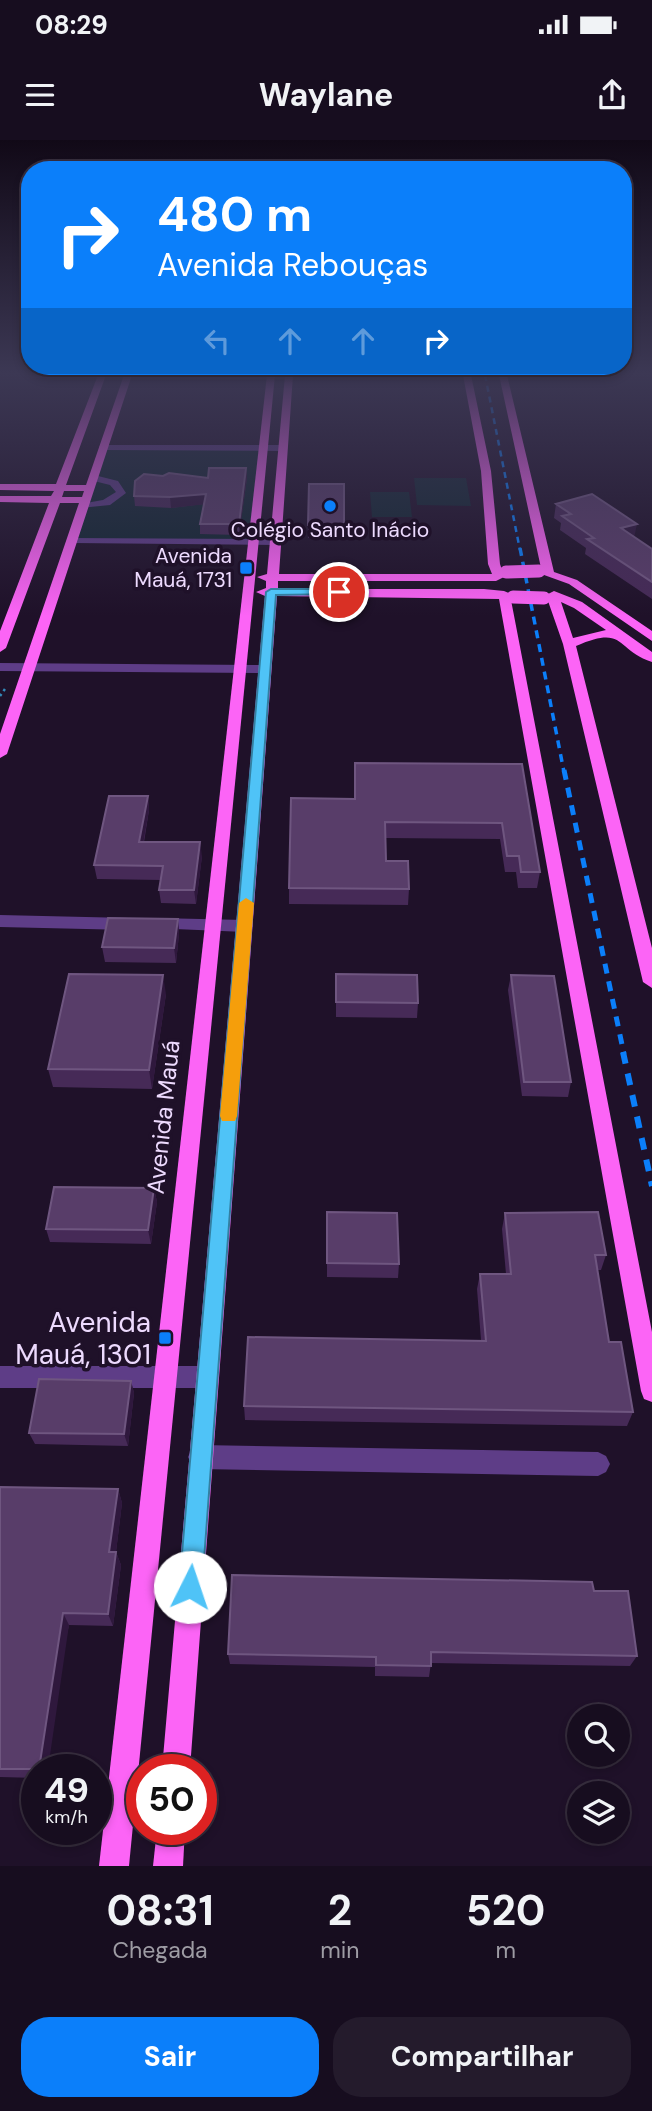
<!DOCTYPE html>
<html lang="pt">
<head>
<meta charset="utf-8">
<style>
  body { margin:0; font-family:"DM Sans",sans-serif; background:#241b2c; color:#f1f3f6; height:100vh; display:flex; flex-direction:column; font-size:26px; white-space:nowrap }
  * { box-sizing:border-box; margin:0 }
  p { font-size:23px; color:#9e9ca4 }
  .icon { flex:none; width:38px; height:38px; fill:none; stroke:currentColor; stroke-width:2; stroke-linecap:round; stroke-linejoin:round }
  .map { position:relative; height:1726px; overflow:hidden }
  .details { display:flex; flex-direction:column; background:#170d1f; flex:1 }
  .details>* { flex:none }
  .top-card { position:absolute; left:21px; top:21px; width:611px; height:214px; border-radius:28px; box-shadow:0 4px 10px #0003,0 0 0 2px #362d3d; background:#0b7ffa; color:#fff; overflow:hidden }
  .buttons { position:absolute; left:567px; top:1564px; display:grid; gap:14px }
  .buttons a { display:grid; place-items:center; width:63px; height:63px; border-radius:50%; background:#170d1f; box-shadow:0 4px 10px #0003,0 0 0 2px #362d3d; font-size:35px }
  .speed { position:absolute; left:21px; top:1614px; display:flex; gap:14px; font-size:35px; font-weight:700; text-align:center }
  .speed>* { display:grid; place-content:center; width:91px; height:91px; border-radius:50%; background:#170d1f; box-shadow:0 4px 10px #0003,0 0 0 2px #362d3d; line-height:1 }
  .speed small { font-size:18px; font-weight:400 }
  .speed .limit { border:10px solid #d22; background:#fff; color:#111 }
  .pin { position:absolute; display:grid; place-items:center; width:60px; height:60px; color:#fff; margin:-30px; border:4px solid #fff; border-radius:50%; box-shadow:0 2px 7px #0007 }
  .me { position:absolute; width:77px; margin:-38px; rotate:4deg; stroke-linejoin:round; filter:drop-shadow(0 0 5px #0008) }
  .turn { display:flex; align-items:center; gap:24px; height:147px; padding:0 21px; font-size:32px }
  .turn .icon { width:91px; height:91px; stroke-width:2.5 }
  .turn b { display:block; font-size:49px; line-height:60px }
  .lanes { display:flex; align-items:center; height:66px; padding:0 21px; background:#0003; justify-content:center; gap:35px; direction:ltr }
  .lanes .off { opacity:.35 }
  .eta { display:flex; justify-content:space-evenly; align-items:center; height:119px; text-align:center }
  .eta b { font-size:42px; font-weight:700; line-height:49px }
  .button { display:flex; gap:14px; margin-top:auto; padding:14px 21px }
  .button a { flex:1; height:80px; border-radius:28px; background:#0b7ffa; color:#fff; font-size:28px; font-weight:700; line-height:80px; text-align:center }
  .button a+a { background:#241b2c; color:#f1f3f6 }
  .status { display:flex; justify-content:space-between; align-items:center; height:49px; padding:0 35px; background:#170d1f; direction:ltr }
  .status svg { height:19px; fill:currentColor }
  header { display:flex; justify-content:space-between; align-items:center; height:91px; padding:0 21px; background:#170d1f; font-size:32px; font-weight:700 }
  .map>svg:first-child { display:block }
</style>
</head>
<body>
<div class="status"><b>08:29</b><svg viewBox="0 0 49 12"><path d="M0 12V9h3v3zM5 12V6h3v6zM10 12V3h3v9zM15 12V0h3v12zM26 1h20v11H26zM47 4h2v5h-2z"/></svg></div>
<header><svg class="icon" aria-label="menu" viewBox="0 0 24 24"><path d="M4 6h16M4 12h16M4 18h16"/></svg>Waylane<svg class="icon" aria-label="share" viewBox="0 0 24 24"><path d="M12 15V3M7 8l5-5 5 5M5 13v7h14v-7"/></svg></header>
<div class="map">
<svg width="652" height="1726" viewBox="0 0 652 1726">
  <rect width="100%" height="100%" fill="#1f1129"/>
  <g fill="#142733">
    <polygon points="104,307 265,308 254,402 73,400"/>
    <polygon points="414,338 466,338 471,366 417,365"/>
    <polygon points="370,352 409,352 412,377 372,377"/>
  </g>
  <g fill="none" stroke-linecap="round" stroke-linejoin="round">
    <polyline stroke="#338ab9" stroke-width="2.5" stroke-dasharray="2.5 3.5" stroke-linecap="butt" points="0,556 5,549"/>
    <g fill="#5e3d87" fill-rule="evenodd">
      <polygon points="28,235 292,235 292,236 288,239 32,238"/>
      <polygon points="101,305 283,305 288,308 283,311 104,310 99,307"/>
      <polygon points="94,335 118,341 126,353 110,365 80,368 80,364 103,360 116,352 110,345 90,340 90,336"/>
      <polygon points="69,398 275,399 281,402 275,405 73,403 67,400"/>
      <polygon points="0,523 265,525 271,529 265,533 0,531"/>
      <polygon points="0,775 129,778 137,784 129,790 0,787"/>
      <polygon points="157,778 245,780 253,786 245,792 151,788 149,784"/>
      <polygon points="0,1226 206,1226 214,1229 217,1237 214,1245 206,1248 0,1248"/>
      <polygon points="200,1305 598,1312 606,1316 610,1324 606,1332 598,1336 200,1329 192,1325 188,1317 192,1309"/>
    </g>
    <g fill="#fc64f6" fill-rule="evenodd">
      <path d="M98 235H106L66 345H86L124 235H132L7 614 0 618V594L79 363H60L6 508 0 512V491L49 363 0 362V356H51L54 351 0 350V344H56ZM64 351H84L82 357H62Z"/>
      <polygon points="267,235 275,235 129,1726 99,1726"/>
      <polygon points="285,235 293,235 279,434 492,434 488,424 481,331 463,235 471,235 491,331 500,424 502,430 510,430 510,434 496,441 278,441 278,449 484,449 504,451 519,457 511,460 652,1192 652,1262 644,1259 641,1251 499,459 277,456 190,1629 162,1629 265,456 256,452 266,448 266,441 257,437 267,434"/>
      <polygon points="499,235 507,235 554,432 577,440 652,491 652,501 569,444 533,431 541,428"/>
      <path d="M554 451 582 462 652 512V522C615 510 626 484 576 506L652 808V848L643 842 563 504 548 461 540 458ZM561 462 574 468 606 490 573 498Z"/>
      <polygon points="157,1689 185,1689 183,1726 153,1726"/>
    </g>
    <polyline stroke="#0b7ffa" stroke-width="2.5" stroke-dasharray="6 5" stroke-linecap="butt" points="485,235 520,410"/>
    <polyline stroke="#0b7ffa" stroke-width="3.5" stroke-dasharray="8 6" stroke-linecap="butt" points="520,408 564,632"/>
    <polyline stroke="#0b7ffa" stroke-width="5" stroke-dasharray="10 8" stroke-linecap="butt" points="564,630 624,914"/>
    <polyline stroke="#0b7ffa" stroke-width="6" stroke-dasharray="12 10" stroke-linecap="butt" points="623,912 652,1046"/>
    <g stroke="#fc64f6" stroke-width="13">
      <polyline points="506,432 539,431"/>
      <polyline points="513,457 544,458"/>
    </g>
  </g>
  <g fill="#462a57">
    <polygon points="246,328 247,338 239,395 200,394 200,384 204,364 171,368 135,366 134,356 163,336 208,338"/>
    <polygon points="344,344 344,398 308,398 308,385"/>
    <polygon points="556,364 634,398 652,409 652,459 585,414 586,408 560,390 561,383 554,378"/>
    <polygon points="522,624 540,732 537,748 518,748 516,732 505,732 500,699 385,698 386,721 409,749 408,765 289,764 289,748 355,659"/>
    <polygon points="148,656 149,670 144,702 202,716 196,764 161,763 159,750 161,740 97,739 94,725"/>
    <polygon points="178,779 179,794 176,823 105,822 102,807"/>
    <polygon points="336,834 418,863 417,878 336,877"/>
    <polygon points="511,835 571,942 568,957 522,956 508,850"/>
    <polygon points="166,854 152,949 53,947 48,929"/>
    <polygon points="154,1048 157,1062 151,1104 50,1102 46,1089"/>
    <polygon points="327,1072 399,1124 398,1138 327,1137"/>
    <polygon points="505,1073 606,1115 601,1130 597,1130 609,1202 633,1272 627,1286 245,1280 244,1266 481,1200 477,1149 480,1134 506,1134 502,1089"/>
    <polygon points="131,1241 134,1253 128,1306 35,1304 29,1293"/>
    <polygon points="0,1347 118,1349 122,1363 116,1412 121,1425 113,1486 69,1485 37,1629 37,1638 0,1637"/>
    <polygon points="594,1451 637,1516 630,1526 431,1523 429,1537 375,1536 375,1527 230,1524 228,1514"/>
  </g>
  <g fill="#2f183d">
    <polygon points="246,328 247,338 239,395 239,384"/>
    <polygon points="206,354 207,364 171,368 170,357"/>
    <polygon points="637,384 634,398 621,388"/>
    <polygon points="148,656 149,670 141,716 139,702"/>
    <polygon points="200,702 202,716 196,764 194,750"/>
    <polygon points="178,779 179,794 176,823 174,808"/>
    <polygon points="163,835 166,854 152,949 149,930"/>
    <polygon points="154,1048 157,1062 151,1104 148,1090"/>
    <polygon points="131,1241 134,1253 128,1306 124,1294"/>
    <polygon points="118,1349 122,1363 116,1412 121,1425 113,1486 108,1474 109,1412"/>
    <polygon points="63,1473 69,1485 48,1629 39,1629"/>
  </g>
  <g fill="#583d69" stroke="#6f5680" stroke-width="2">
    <polygon points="209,328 246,328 239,384 200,384 206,354 170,357 134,356 135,341 144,334 163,336 169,333 208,338"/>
    <polygon points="309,344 344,344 344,385 308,385"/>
    <polygon points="592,354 637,384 621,388 652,409 652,442 587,399 594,398 562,376 571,374 556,364"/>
    <polygon points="355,623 522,624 540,732 521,732 519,716 507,716 502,683 385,682 386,721 408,721 409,749 289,748 291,658 355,659"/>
    <polygon points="109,656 148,656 139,702 200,702 194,750 159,750 163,726 94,725"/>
    <polygon points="108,778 178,779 174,808 102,807"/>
    <polygon points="69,834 163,835 149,930 48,929"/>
    <polygon points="336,834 417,835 418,863 336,862"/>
    <polygon points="511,835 554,836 571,942 524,942"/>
    <polygon points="54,1047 154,1048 148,1090 46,1089"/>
    <polygon points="327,1072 397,1073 399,1124 327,1123"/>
    <polygon points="598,1072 606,1115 595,1115 609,1202 621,1202 633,1272 244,1266 248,1197 486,1201 480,1134 511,1134 505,1073"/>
    <polygon points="39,1239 131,1241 124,1294 29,1293"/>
    <polygon points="0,1347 118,1349 109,1412 116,1412 108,1474 63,1473 39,1629 0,1629"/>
    <polygon points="232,1435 592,1442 594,1451 628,1451 637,1516 431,1512 431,1526 376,1525 376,1517 228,1514"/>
  </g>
  <linearGradient id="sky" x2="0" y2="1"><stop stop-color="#110917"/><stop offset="0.49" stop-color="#3c3854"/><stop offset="1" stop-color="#3c3854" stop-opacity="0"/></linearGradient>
  <rect width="652" height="476" fill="url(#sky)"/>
  <polygon fill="#4fc3f7" stroke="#337fa1" stroke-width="2" points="339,449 345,452 343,454 276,455 202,1447 198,1455 190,1459 182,1455 179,1447 266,452 271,449"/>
  <polygon fill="#f59e0b" points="246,758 254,763 237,976 235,981 222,981 220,976 239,763"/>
  <g fill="#0b7ffa" stroke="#1f1129" stroke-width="2.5">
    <circle cx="330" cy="366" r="7"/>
    <rect x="239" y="421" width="14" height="14" rx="3.5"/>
    <rect x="158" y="1191" width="14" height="14" rx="3.5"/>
  </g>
  <g text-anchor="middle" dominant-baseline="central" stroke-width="7" stroke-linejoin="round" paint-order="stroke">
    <g font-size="21" fill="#eddafe" stroke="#1f1129">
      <text x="330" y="390">Colégio Santo Inácio</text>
      <text x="232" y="416" text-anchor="end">Avenida<tspan x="232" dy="24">Mauá, 1731</tspan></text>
    </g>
    <g font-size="24" fill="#eddafe" stroke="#1f1129">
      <text transform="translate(163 977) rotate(-84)">Avenida Mauá</text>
    </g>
    <g font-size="28" fill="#eddafe" stroke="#1f1129" text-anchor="end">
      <text x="151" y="1182">Avenida<tspan x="151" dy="32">Mauá, 1301</tspan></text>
    </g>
  </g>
</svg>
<div class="buttons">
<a><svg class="icon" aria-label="search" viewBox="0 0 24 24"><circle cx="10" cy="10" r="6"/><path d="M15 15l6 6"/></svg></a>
<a><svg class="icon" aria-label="layers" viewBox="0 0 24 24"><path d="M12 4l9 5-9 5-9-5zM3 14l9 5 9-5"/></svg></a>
</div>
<div class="speed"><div>49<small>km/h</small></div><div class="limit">50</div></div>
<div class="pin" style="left:339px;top:452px;background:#d93025"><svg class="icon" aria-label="arrive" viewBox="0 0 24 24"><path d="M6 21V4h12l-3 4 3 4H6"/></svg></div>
<svg class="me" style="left:190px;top:1447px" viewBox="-20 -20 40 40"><circle r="19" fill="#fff"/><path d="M0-13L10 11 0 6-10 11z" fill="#4fc3f7"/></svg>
<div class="top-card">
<div class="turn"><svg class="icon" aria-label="right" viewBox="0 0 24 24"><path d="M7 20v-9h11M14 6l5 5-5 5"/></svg><div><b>480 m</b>Avenida Rebouças</div></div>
<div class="lanes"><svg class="icon off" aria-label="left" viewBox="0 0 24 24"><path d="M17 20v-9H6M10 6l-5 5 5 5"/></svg><svg class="icon off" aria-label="ahead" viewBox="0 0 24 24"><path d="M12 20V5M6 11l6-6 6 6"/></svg><svg class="icon off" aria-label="ahead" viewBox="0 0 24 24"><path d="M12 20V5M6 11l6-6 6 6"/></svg><svg class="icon" aria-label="right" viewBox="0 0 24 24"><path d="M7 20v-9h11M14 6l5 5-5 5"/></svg></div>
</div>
</div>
<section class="details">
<div class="eta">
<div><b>08:31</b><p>Chegada</p></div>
<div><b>2</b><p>min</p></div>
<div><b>520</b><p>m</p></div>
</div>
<div class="button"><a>Sair</a><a>Compartilhar</a></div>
</section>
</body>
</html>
